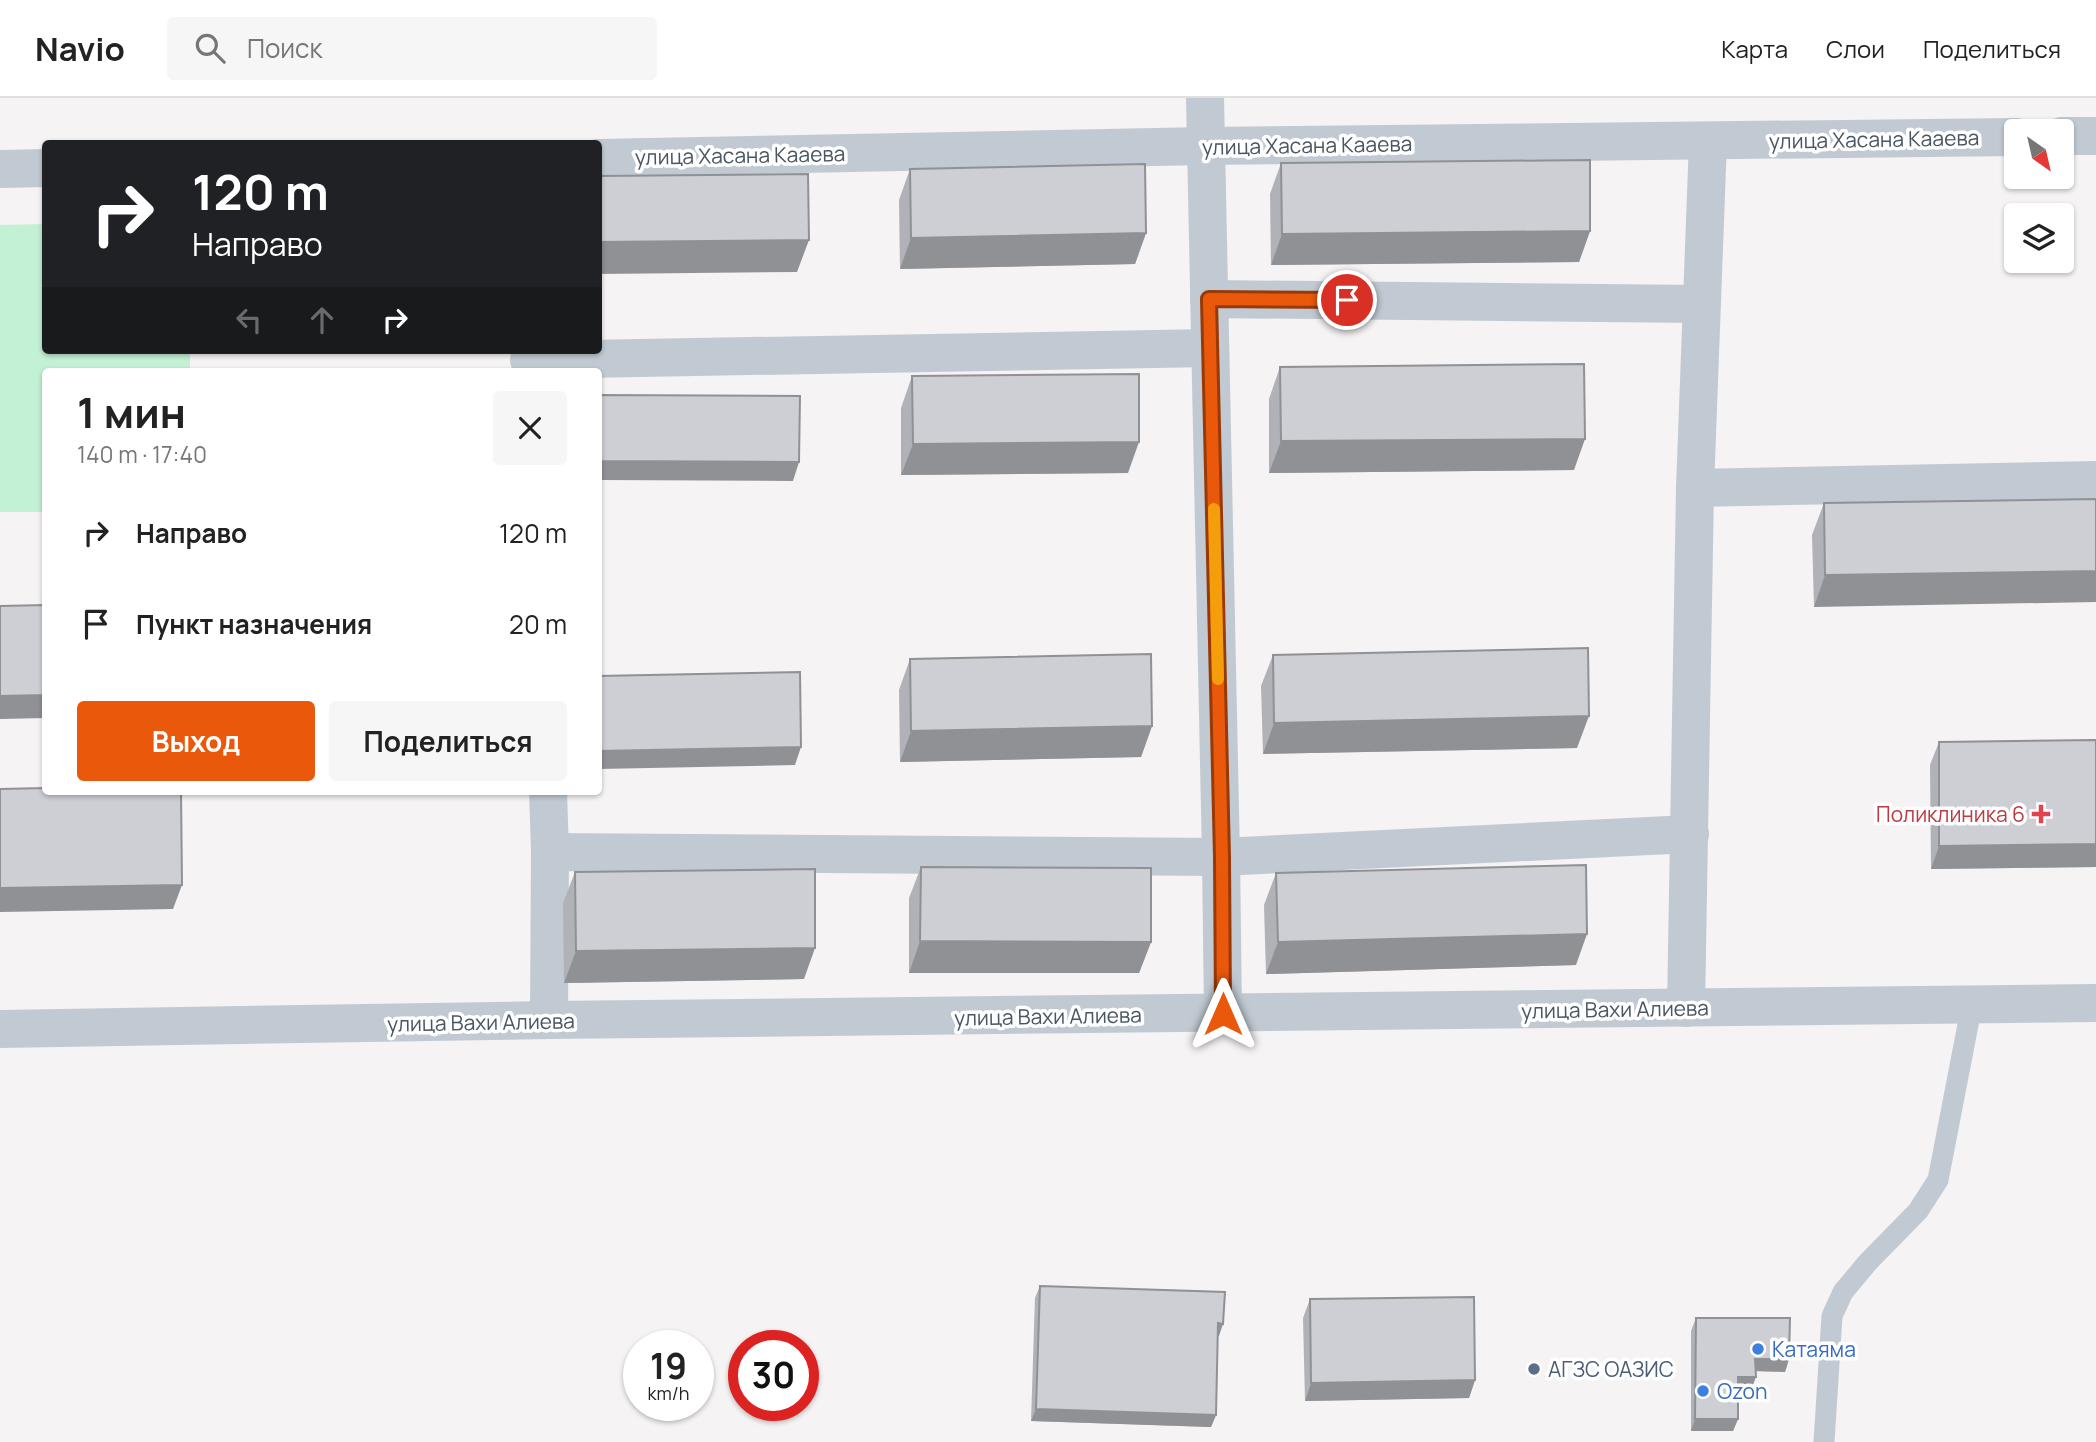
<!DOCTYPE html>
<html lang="ru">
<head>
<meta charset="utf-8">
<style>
  body { margin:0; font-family:Manrope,sans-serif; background:#f6f6f6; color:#222; height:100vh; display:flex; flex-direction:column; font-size:26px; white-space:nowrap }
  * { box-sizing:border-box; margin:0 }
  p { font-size:23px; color:#767676 }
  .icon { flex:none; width:38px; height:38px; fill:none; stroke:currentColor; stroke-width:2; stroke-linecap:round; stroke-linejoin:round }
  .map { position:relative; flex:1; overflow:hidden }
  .details { position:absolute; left:42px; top:270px; width:560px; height:427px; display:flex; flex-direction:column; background:#fff; border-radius:7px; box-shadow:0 2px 5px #0004 }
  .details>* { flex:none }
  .guide { position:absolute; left:42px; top:42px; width:560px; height:214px; border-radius:7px; box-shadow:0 2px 5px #0004; background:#202124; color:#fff; overflow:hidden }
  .needle { width:46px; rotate:146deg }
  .fabs { position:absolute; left:2004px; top:21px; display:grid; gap:14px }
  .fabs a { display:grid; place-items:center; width:70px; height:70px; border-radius:7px; background:#fff; box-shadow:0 2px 5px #0004; font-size:35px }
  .speed { position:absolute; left:623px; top:1232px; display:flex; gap:14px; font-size:35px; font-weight:700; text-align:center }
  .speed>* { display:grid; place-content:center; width:91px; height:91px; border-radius:50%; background:#fff; box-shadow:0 2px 5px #0004; line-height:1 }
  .speed small { font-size:18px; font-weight:400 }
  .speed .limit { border:10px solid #d22; background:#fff; color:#111 }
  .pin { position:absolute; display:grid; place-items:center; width:60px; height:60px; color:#fff; margin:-30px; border:4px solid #fff; border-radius:50%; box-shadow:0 2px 7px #0007 }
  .me { position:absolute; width:77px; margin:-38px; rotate:0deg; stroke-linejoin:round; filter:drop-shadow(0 0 5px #0008) }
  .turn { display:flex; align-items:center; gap:24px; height:147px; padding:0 35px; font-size:32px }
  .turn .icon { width:91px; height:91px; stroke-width:2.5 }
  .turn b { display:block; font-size:49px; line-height:60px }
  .lanes { display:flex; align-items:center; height:66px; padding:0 35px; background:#0003; justify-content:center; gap:35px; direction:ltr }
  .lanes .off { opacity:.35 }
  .round { display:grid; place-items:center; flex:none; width:74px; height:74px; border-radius:7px; background:#f6f6f6 }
  .summary { display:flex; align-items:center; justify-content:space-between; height:119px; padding:0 35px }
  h1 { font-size:42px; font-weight:700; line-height:52px }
  .cta { display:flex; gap:14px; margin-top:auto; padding:14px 35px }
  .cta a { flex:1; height:80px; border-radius:7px; background:#ea580c; color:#fff; font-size:28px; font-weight:700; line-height:80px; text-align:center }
  .cta a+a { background:#f6f6f6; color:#222 }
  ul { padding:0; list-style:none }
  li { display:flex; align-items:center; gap:21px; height:91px; padding:0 35px }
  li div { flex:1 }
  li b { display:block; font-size:26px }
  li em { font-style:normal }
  header { display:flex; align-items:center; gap:42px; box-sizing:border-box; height:98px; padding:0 35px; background:#fff; border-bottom:2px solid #e0e0e0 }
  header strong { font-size:33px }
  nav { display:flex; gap:38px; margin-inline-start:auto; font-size:24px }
  .search { width:490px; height:63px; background:#f6f6f6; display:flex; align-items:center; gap:18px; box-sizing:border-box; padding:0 24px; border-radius:7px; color:#767676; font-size:26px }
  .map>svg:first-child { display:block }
</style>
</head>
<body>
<header>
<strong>Navio</strong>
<div class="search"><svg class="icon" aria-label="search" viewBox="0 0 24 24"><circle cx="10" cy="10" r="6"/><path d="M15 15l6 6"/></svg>Поиск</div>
<nav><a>Карта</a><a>Слои</a><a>Поделиться</a></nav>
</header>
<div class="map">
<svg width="2096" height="1344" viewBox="0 0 2096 1344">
  <rect width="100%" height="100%" fill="#f5f3f3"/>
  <polygon fill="#c3f1d5" points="45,126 46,252 190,252 190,273 46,273 45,414 0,414 0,127"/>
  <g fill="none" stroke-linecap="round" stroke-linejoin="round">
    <polyline stroke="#c1cad2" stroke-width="21" points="1824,1344 1832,1218 1843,1194 1868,1164 1918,1113 1938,1082 1972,906"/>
    <g stroke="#c1cad2" stroke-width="38">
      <polyline points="1205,0 1221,759 1223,916"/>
      <polyline points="2062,38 2096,38"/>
      <polyline points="598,60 1206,48 2016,39"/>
      <polyline points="0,71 46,70"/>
      <polyline points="1209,201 1701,206"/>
      <polyline points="529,262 1210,250"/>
      <polyline points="1695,390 2096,382"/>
      <polyline points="548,693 550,754 549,922"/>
      <polyline points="550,754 1221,759 1690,736"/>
      <polyline points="1686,910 1695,390 1708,43"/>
      <polyline points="0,931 549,922 2096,905"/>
    </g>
  </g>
  <g fill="#b0b2b7">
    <polygon points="1281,65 1590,133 1579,164 1271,167 1270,96"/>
    <polygon points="910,71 1146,135 1135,166 900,171 899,102"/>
    <polygon points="1280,269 1574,372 1269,375 1269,301"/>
    <polygon points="912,278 1128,375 901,377 901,310"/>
    <polygon points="2096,401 1814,509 1812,437 1824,405"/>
    <polygon points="1273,557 1577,650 1263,656 1261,588"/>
    <polygon points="910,561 1152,628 1141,659 900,664 899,592"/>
    <polygon points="2096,642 2096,769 1931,771 1930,667 1939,644"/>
    <polygon points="921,769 1151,844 1139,875 909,875 909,800"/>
    <polygon points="575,774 804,881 564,885 563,805"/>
    <polygon points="1276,775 1576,867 1266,876 1264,807"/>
    <polygon points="1040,1188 1219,1238 1218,1238 1216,1317 1211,1329 1031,1323 1035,1200"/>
    <polygon points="1310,1201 1475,1282 1469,1300 1305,1303 1303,1220"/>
    <polygon points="1696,1220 1789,1261 1785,1274 1756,1273 1751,1292 1738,1291 1738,1321 1733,1333 1691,1333 1691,1233"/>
  </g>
  <g fill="#909195">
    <polygon points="1590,133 1579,164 1271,167 1282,136"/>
    <polygon points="1146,135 1135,166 900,171 911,140"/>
    <polygon points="809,142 797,174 598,176 598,144"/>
    <polygon points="1585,341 1574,372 1269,375 1281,343"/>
    <polygon points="1139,344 1128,375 901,377 913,346"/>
    <polygon points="598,363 799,364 793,383 598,382"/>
    <polygon points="2096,473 2096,504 1814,509 1825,477"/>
    <polygon points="46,597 46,620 0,621 0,598"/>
    <polygon points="1589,618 1577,650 1263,656 1274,625"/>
    <polygon points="1152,628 1141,659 900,664 911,633"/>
    <polygon points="801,649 795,667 598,671 598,653"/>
    <polygon points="2096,746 2096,769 1931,771 1939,748"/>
    <polygon points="182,787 173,811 0,814 0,790"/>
    <polygon points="1587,836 1576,867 1266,876 1278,844"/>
    <polygon points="920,843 1151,844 1139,875 909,875"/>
    <polygon points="815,850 804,881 564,885 576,853"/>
    <polygon points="1218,1225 1223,1226 1219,1238 1213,1238"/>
    <polygon points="1755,1261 1789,1261 1785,1274 1751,1273"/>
    <polygon points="1738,1279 1756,1279 1751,1292 1734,1291"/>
    <polygon points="1475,1282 1469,1300 1305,1303 1311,1285"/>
    <polygon points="1036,1311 1216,1317 1211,1329 1031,1323"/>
    <polygon points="1695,1321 1738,1321 1733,1333 1691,1333"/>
  </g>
  <g fill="#cdcfd5" stroke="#909195" stroke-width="2">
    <polygon points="1590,62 1590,133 1282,136 1281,65"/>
    <polygon points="1145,66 1146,135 911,140 910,71"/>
    <polygon points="808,76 809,142 598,144 598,78"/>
    <polygon points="1584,266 1585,341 1281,343 1280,269"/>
    <polygon points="1139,276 1139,344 913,346 912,278"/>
    <polygon points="598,297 800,298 799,364 598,363"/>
    <polygon points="2096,401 2096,473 1825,477 1824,405"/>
    <polygon points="46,507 46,597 0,598 0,508"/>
    <polygon points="1588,550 1589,618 1274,625 1273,557"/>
    <polygon points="1151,556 1152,628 911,633 910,561"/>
    <polygon points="800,574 801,649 598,653 598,578"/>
    <polygon points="2096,642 2096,746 1939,748 1939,644"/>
    <polygon points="46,690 46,693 181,693 182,787 0,790 0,691"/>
    <polygon points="1586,767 1587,836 1278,844 1276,775"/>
    <polygon points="921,769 1151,770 1151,844 920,843"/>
    <polygon points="815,771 815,850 576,853 575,774"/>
    <polygon points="1040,1188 1225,1194 1223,1226 1218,1225 1216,1317 1036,1311"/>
    <polygon points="1474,1199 1475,1282 1311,1285 1310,1201"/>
    <polygon points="1696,1220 1790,1220 1789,1261 1755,1261 1756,1279 1738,1279 1738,1321 1695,1321"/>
  </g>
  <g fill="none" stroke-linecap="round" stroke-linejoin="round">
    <g stroke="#983908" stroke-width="18">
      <polyline id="route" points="1223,916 1222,759 1209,201 1347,202"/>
    </g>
    <use href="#route" stroke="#ea580c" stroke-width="12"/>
    <polyline stroke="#f59e0b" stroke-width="12" points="1214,411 1218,581"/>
  </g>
  <path fill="#e0444e" stroke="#fff" stroke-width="2.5" d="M2037.5 705.5h7v7h7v7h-7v7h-7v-7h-7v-7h7z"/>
  <g fill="#3f7fe0" stroke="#fff" stroke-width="2.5">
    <circle cx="1758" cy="1251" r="7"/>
    <circle cx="1703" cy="1293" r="7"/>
  </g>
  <circle fill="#5c6f8a" stroke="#fff" stroke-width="2.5" cx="1534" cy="1271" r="7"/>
  <g text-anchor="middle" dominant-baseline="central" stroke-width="7" stroke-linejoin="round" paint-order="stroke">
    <g font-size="21" fill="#4a5661" stroke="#fff">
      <text transform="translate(1874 41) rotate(-1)">улица Хасана Кааева</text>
      <text transform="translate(1307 47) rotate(-1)">улица Хасана Кааева</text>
      <text transform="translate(740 57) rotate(-1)">улица Хасана Кааева</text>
      <text transform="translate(1615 911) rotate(-1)">улица Вахи Алиева</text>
      <text transform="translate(1048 918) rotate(-1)">улица Вахи Алиева</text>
      <text transform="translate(481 924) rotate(-1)">улица Вахи Алиева</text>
    </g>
    <g font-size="21" fill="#be3a42" stroke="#fff" text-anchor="end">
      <text x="2025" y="716">Поликлиника 6</text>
    </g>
    <g font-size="21" fill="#366cbe" stroke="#fff" text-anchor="start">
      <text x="1772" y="1251">Катаяма</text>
      <text x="1717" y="1293">Ozon</text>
    </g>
    <g font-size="21" fill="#4e5e75" stroke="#fff" text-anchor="start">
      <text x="1548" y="1271">АГЗС ОАЗИС</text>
    </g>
  </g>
</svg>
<div class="fabs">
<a><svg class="needle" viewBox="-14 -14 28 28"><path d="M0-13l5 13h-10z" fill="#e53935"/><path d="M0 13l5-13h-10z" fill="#767676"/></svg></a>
<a><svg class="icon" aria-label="layers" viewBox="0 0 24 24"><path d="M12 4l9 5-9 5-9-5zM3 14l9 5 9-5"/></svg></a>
</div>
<div class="speed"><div>19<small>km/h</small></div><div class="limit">30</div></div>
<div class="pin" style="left:1347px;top:202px;background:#d93025"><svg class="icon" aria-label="arrive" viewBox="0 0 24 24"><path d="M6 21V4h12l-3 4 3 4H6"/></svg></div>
<svg class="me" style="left:1223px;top:916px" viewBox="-20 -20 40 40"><path d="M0-17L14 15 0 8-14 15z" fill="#ea580c" stroke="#fff" stroke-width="4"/></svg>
<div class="guide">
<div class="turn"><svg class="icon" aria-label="right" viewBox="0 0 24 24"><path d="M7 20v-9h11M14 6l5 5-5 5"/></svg><div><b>120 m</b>Направо</div></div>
<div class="lanes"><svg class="icon off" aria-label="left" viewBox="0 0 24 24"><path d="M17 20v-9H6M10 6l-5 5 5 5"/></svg><svg class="icon off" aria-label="ahead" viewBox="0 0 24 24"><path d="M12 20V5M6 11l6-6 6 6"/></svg><svg class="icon" aria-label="right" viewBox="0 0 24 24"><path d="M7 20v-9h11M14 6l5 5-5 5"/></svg></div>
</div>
<section class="details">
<div class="summary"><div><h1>1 мин</h1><p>140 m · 17:40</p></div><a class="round"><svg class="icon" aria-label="close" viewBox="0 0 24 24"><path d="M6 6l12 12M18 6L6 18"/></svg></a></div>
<ul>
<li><svg class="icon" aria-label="right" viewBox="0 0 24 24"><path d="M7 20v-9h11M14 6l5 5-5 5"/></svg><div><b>Направо</b></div><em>120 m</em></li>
<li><svg class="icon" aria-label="arrive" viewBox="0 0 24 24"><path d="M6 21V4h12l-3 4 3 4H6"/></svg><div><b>Пункт назначения</b></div><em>20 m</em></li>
</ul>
<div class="cta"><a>Выход</a><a>Поделиться</a></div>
</section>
</div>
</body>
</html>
